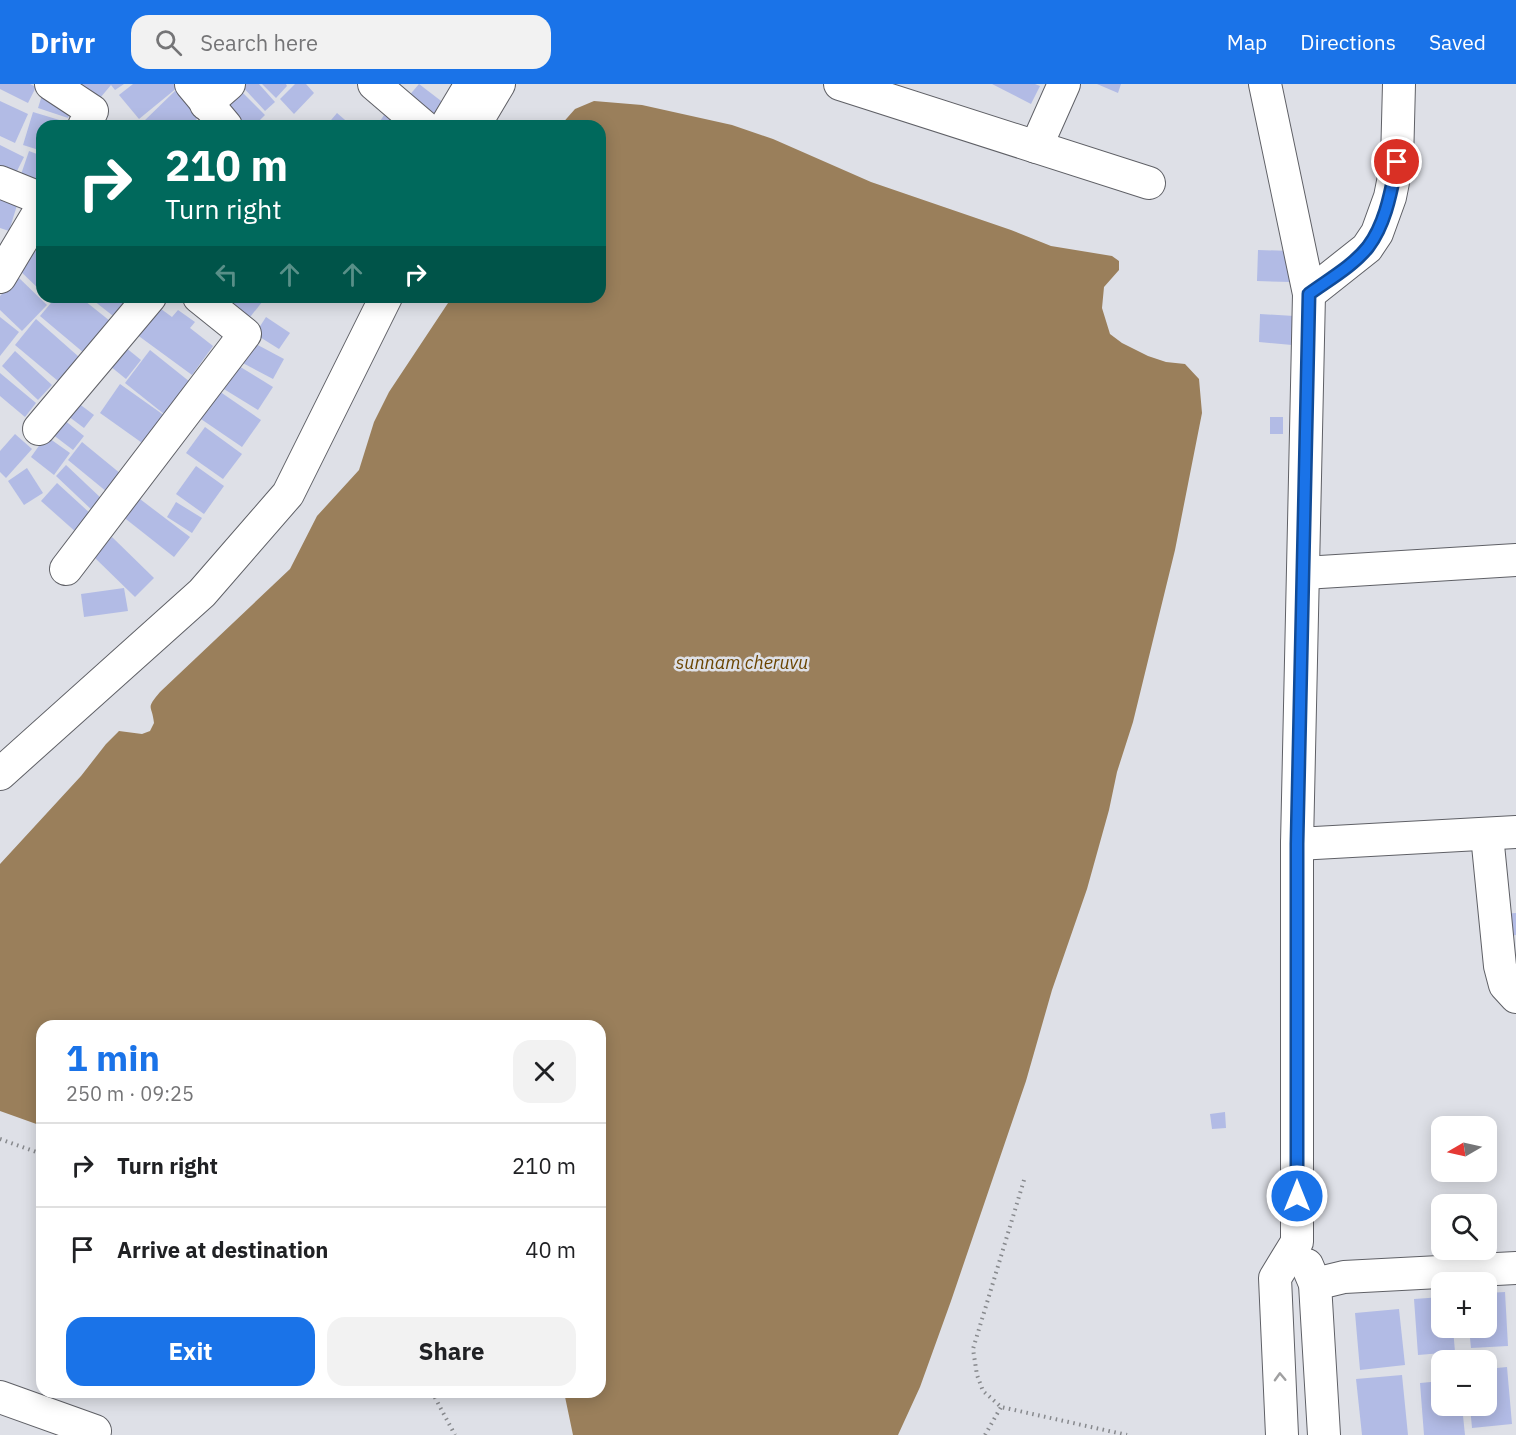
<!DOCTYPE html>
<html lang="en">
<head>
<meta charset="utf-8">
<style>
  body { margin:0; font-family:"IBM Plex Sans",sans-serif; background:#f2f2f2; color:#202124; height:100vh; display:flex; flex-direction:column; font-size:22px; white-space:nowrap }
  * { box-sizing:border-box; margin:0 }
  p { font-size:20px; color:#757577 }
  .icon { flex:none; width:33px; height:33px; fill:none; stroke:currentColor; stroke-width:2; stroke-linecap:round; stroke-linejoin:round }
  .map { position:relative; flex:1; overflow:hidden }
  .side { position:absolute; left:36px; top:936px; width:570px; height:378px; display:flex; flex-direction:column; background:#fff; border-radius:18px; box-shadow:0 3px 15px #0003 }
  .side>* { flex:none }
  .top-card { position:absolute; left:36px; top:36px; width:570px; height:183px; border-radius:18px; box-shadow:0 3px 15px #0003; background:#00695c; color:#fff; overflow:hidden }
  .needle { width:39px; rotate:261deg }
  .controls { position:absolute; left:1431px; top:1032px; display:grid; gap:12px }
  .controls a { display:grid; place-items:center; width:66px; height:66px; border-radius:12px; background:#fff; box-shadow:0 3px 15px #0003; font-size:30px }
  .pin { position:absolute; display:grid; place-items:center; width:51px; height:51px; color:#fff; margin:-26px; border:3px solid #fff; border-radius:50%; box-shadow:0 2px 6px #0007 }
  .me { position:absolute; width:66px; margin:-33px; rotate:0deg; stroke-linejoin:round; filter:drop-shadow(0 0 4px #0008) }
  .turn { display:flex; align-items:center; gap:21px; height:126px; padding:0 30px; font-size:27px }
  .turn .icon { width:78px; height:78px; stroke-width:2.5 }
  .turn b { display:block; font-size:42px; line-height:51px }
  .lanes { display:flex; align-items:center; height:57px; padding:0 30px; background:#0003; justify-content:center; gap:30px; direction:ltr }
  .lanes .off { opacity:.35 }
  .round { display:grid; place-items:center; flex:none; width:63px; height:63px; border-radius:18px; background:#f2f2f2 }
  .overview { display:flex; align-items:center; justify-content:space-between; height:102px; padding:0 30px }
  h1 { font-size:36px; font-weight:700; line-height:45px; color:#1a73e8 }
  .cta { display:flex; gap:12px; margin-top:auto; padding:12px 30px }
  .cta a { flex:1; height:69px; border-radius:18px; background:#1a73e8; color:#fff; font-size:24px; font-weight:700; line-height:69px; text-align:center }
  .cta a+a { background:#f2f2f2; color:#202124 }
  ul { padding:0; list-style:none }
  li { display:flex; align-items:center; gap:18px; height:84px; padding:0 30px; border-top:2px solid #e0e0e0 }
  li div { flex:1 }
  li b { display:block; font-size:22px }
  li em { font-style:normal }
  header { display:flex; align-items:center; gap:36px; box-sizing:border-box; height:84px; padding:0 30px; background:#1a73e8; color:#fff }
  header strong { font-size:28px }
  nav { display:flex; gap:33px; margin-inline-start:auto; font-size:21px }
  .search { width:420px; height:54px; background:#f2f2f2; display:flex; align-items:center; gap:15px; box-sizing:border-box; padding:0 21px; border-radius:18px; color:#757577; font-size:22px }
  .map>svg:first-child { display:block }
</style>
</head>
<body>
<header>
<strong>Drivr</strong>
<div class="search"><svg class="icon" aria-label="search" viewBox="0 0 24 24"><circle cx="10" cy="10" r="6"/><path d="M15 15l6 6"/></svg>Search here</div>
<nav><a>Map</a><a>Directions</a><a>Saved</a></nav>
</header>
<div class="map">
<svg width="1516" height="1351" viewBox="0 0 1516 1351">
  <rect width="100%" height="100%" fill="#dee0e7"/>
  <path fill="#9a7f5b" d="M594 17 642 21 732 41 773 55 871 98 1011 146 1051 162 1112 172 1119 177V186L1104 203 1102 224 1110 250 1122 259 1148 272 1166 278 1185 280 1199 295 1202 329 1175 466 1133 638 1117 688 1109 726 1087 805 1052 906 1026 997 951 1217 920 1303 898 1351H573L564 1308H600V942H42V1042L0 1027V780L81 692 106 660 119 647 142 650 150 647 154 639C152 620 145 626 160 608L290 485 317 432 359 386 374 338 389 308 452 213H600V42H560L575 25Z"/>
  <g fill="#b2bbe5">
    <polygon points="0,0 30,0 36,3 28,19 0,5"/>
    <polygon points="72,0 124,0 115,6 111,1 95,20"/>
    <polygon points="133,0 176,0 178,3 139,35 119,11"/>
    <polygon points="240,0 259,0 275,18 265,27"/>
    <polygon points="262,0 286,0 287,2 276,14"/>
    <polygon points="295,0 306,0 314,9 294,30 280,15"/>
    <polygon points="419,0 449,23 433,42 402,20"/>
    <polygon points="992,0 1035,0 1040,2 1031,20"/>
    <polygon points="1097,0 1121,0 1118,9"/>
    <polygon points="237,3 265,31 254,42 248,42 223,17"/>
    <polygon points="44,5 75,17 68,34 38,24"/>
    <polygon points="177,5 201,31 189,42 144,42 142,39"/>
    <polygon points="0,17 28,30 15,59 0,52"/>
    <polygon points="33,28 66,38 65,42 42,42 42,67 23,61"/>
    <polygon points="337,29 352,42 326,42"/>
    <polygon points="384,31 399,42 377,42"/>
    <polygon points="0,61 24,73 11,99 0,93"/>
    <polygon points="29,67 42,72 42,101 17,102"/>
    <polygon points="0,109 19,115 9,147 0,144"/>
    <polygon points="31,163 42,173 42,208 14,181"/>
    <polygon points="1258,166 1292,167 1291,198 1257,197"/>
    <polygon points="18,193 47,221 22,247 0,226 0,212"/>
    <polygon points="56,213 80,213 110,237 84,269 40,232"/>
    <polygon points="89,213 134,213 117,235"/>
    <polygon points="238,213 266,213 243,242 226,228"/>
    <polygon points="157,222 172,233 178,226 195,238 190,244 213,262 192,291 136,250"/>
    <polygon points="1260,230 1294,232 1292,261 1259,258"/>
    <polygon points="0,233 19,248 0,272"/>
    <polygon points="266,233 290,249 279,265 255,250"/>
    <polygon points="36,235 79,273 58,297 15,261"/>
    <polygon points="250,257 284,275 273,295 239,277"/>
    <polygon points="125,263 141,276 126,295 110,282"/>
    <polygon points="150,266 190,298 164,330 125,299"/>
    <polygon points="15,267 52,301 38,316 2,282"/>
    <polygon points="234,279 273,303 258,326 219,302"/>
    <polygon points="0,289 36,319 25,333 0,312"/>
    <polygon points="120,300 165,332 145,361 100,329"/>
    <polygon points="216,305 261,336 242,363 198,333"/>
    <polygon points="74,316 94,331 84,344 64,329"/>
    <rect x="1270" y="333" width="13" height="17"/>
    <polygon points="63,335 84,352 73,366 52,350"/>
    <polygon points="205,343 242,370 223,395 186,369"/>
    <polygon points="15,350 32,365 6,394 0,388 0,367"/>
    <polygon points="46,352 70,369 54,391 31,373"/>
    <polygon points="82,358 121,390 107,408 68,376"/>
    <polygon points="66,381 103,416 93,427 56,392"/>
    <polygon points="196,382 224,402 204,430 176,410"/>
    <polygon points="27,384 43,409 24,421 8,397"/>
    <polygon points="57,399 92,431 77,449 41,417"/>
    <polygon points="132,409 190,453 174,473 117,428"/>
    <polygon points="176,418 202,434 192,449 167,433"/>
    <polygon points="112,453 154,494 135,513 94,473"/>
    <polygon points="124,504 128,527 84,533 81,510"/>
    <polygon points="1516,829 1516,851 1503,853 1501,830"/>
    <polygon points="1225,1028 1226,1044 1212,1045 1210,1030"/>
    <polygon points="1505,1208 1508,1262 1471,1264 1469,1244 1486,1244 1486,1209"/>
    <polygon points="1442,1213 1442,1244 1453,1244 1455,1268 1418,1271 1414,1215"/>
    <polygon points="1399,1225 1405,1281 1360,1286 1355,1229"/>
    <polygon points="1507,1283 1512,1340 1472,1344 1470,1322 1486,1322 1486,1285"/>
    <polygon points="1402,1291 1408,1351 1362,1351 1356,1295"/>
    <polygon points="1442,1297 1442,1322 1462,1322 1465,1351 1424,1351 1420,1299"/>
  </g>
  <g fill="none" stroke-linecap="round" stroke-linejoin="round">
    <g stroke="#5f6066" stroke-width="34">
      <g id="minor">
        <polyline points="51,0 92,27 84,42"/>
        <polyline points="191,0 226,42"/>
        <polyline points="374,0 423,42"/>
        <polyline points="840,0 1149,99"/>
        <polyline points="1265,0 1309,210 1297,760 1297,1158 1275,1194 1282,1351"/>
        <polyline points="206,20 229,0"/>
        <polyline points="446,42 471,0"/>
        <polyline points="474,42 499,0"/>
        <polyline points="1036,63 1064,0"/>
        <polyline points="0,98 42,115"/>
        <polyline points="0,193 42,123"/>
        <polyline points="1309,210 1367,164 1377,149 1390,113 1397,78 1399,0"/>
        <polyline points="39,345 150,213"/>
        <polyline points="66,485 245,250 199,213"/>
        <polyline points="1304,489 1516,476"/>
        <polyline points="0,690 202,509 288,410 386,213"/>
        <polyline points="1487,751 1500,882 1505,901 1516,913"/>
        <polyline points="1297,760 1516,748"/>
        <polyline points="1307,1181 1315,1200 1324,1351"/>
        <polyline points="1315,1200 1344,1193 1516,1184"/>
        <polyline points="0,1313 95,1347"/>
      </g>
    </g>
    <g stroke="#87898d" stroke-width="4" stroke-dasharray="1.5 4.5" stroke-linecap="butt">
      <polyline points="0,1055 42,1070"/>
      <polyline points="1024,1096 973,1265 977,1291 983,1307 1001,1323 1127,1351"/>
      <polyline points="432,1308 455,1351"/>
      <polyline points="985,1351 1001,1323"/>
    </g>
    <use href="#minor" stroke="#fff" stroke-width="32"/>
  </g>
  <defs><path id="oneway-chevron" d="M-2-3.5L2.5 0L-2 3.5" fill="none" stroke-width="1.6" stroke-linecap="round" stroke-linejoin="round" transform="scale(1.5)"/></defs>
  <use stroke="#a0a0a1" href="#oneway-chevron" transform="translate(1280 1293) rotate(-92)"/>
  <g fill="none" stroke-linecap="round" stroke-linejoin="round">
    <g stroke="#114b97" stroke-width="15">
      <path id="route" d="M1297 1112V760L1309 210C1328 196 1353 182 1368 163 1386 139 1391 107 1397 78"/>
    </g>
    <use href="#route" stroke="#1a73e8" stroke-width="10"/>
  </g>
  <g text-anchor="middle" dominant-baseline="central" stroke-width="5" stroke-linejoin="round" paint-order="stroke">
    <g font-size="18" font-style="italic" fill="#6a4400" stroke="#dee0e7">
      <text x="742" y="578">sunnam cheruvu</text>
    </g>
  </g>
</svg>
<div class="controls">
<a><svg class="needle" viewBox="-14 -14 28 28"><path d="M0-13l5 13h-10z" fill="#e53935"/><path d="M0 13l5-13h-10z" fill="#757577"/></svg></a>
<a><svg class="icon" aria-label="search" viewBox="0 0 24 24"><circle cx="10" cy="10" r="6"/><path d="M15 15l6 6"/></svg></a>
<a>+</a>
<a>−</a>
</div>
<div class="pin" style="left:1397px;top:78px;background:#d93025"><svg class="icon" aria-label="arrive" viewBox="0 0 24 24"><path d="M6 21V4h12l-3 4 3 4H6"/></svg></div>
<svg class="me" style="left:1297px;top:1112px" viewBox="-20 -20 40 40"><circle r="17" fill="#1a73e8" stroke="#fff" stroke-width="3"/><path d="M0-11L8 9 0 5-8 9z" fill="#fff"/></svg>
<div class="top-card">
<div class="turn"><svg class="icon" aria-label="right" viewBox="0 0 24 24"><path d="M7 20v-9h11M14 6l5 5-5 5"/></svg><div><b>210 m</b>Turn right</div></div>
<div class="lanes"><svg class="icon off" aria-label="left" viewBox="0 0 24 24"><path d="M17 20v-9H6M10 6l-5 5 5 5"/></svg><svg class="icon off" aria-label="ahead" viewBox="0 0 24 24"><path d="M12 20V5M6 11l6-6 6 6"/></svg><svg class="icon off" aria-label="ahead" viewBox="0 0 24 24"><path d="M12 20V5M6 11l6-6 6 6"/></svg><svg class="icon" aria-label="right" viewBox="0 0 24 24"><path d="M7 20v-9h11M14 6l5 5-5 5"/></svg></div>
</div>
<section class="side">
<div class="overview"><div><h1>1 min</h1><p>250 m · 09:25</p></div><a class="round"><svg class="icon" aria-label="close" viewBox="0 0 24 24"><path d="M6 6l12 12M18 6L6 18"/></svg></a></div>
<ul>
<li><svg class="icon" aria-label="right" viewBox="0 0 24 24"><path d="M7 20v-9h11M14 6l5 5-5 5"/></svg><div><b>Turn right</b></div><em>210 m</em></li>
<li><svg class="icon" aria-label="arrive" viewBox="0 0 24 24"><path d="M6 21V4h12l-3 4 3 4H6"/></svg><div><b>Arrive at destination</b></div><em>40 m</em></li>
</ul>
<div class="cta"><a>Exit</a><a>Share</a></div>
</section>
</div>
</body>
</html>
